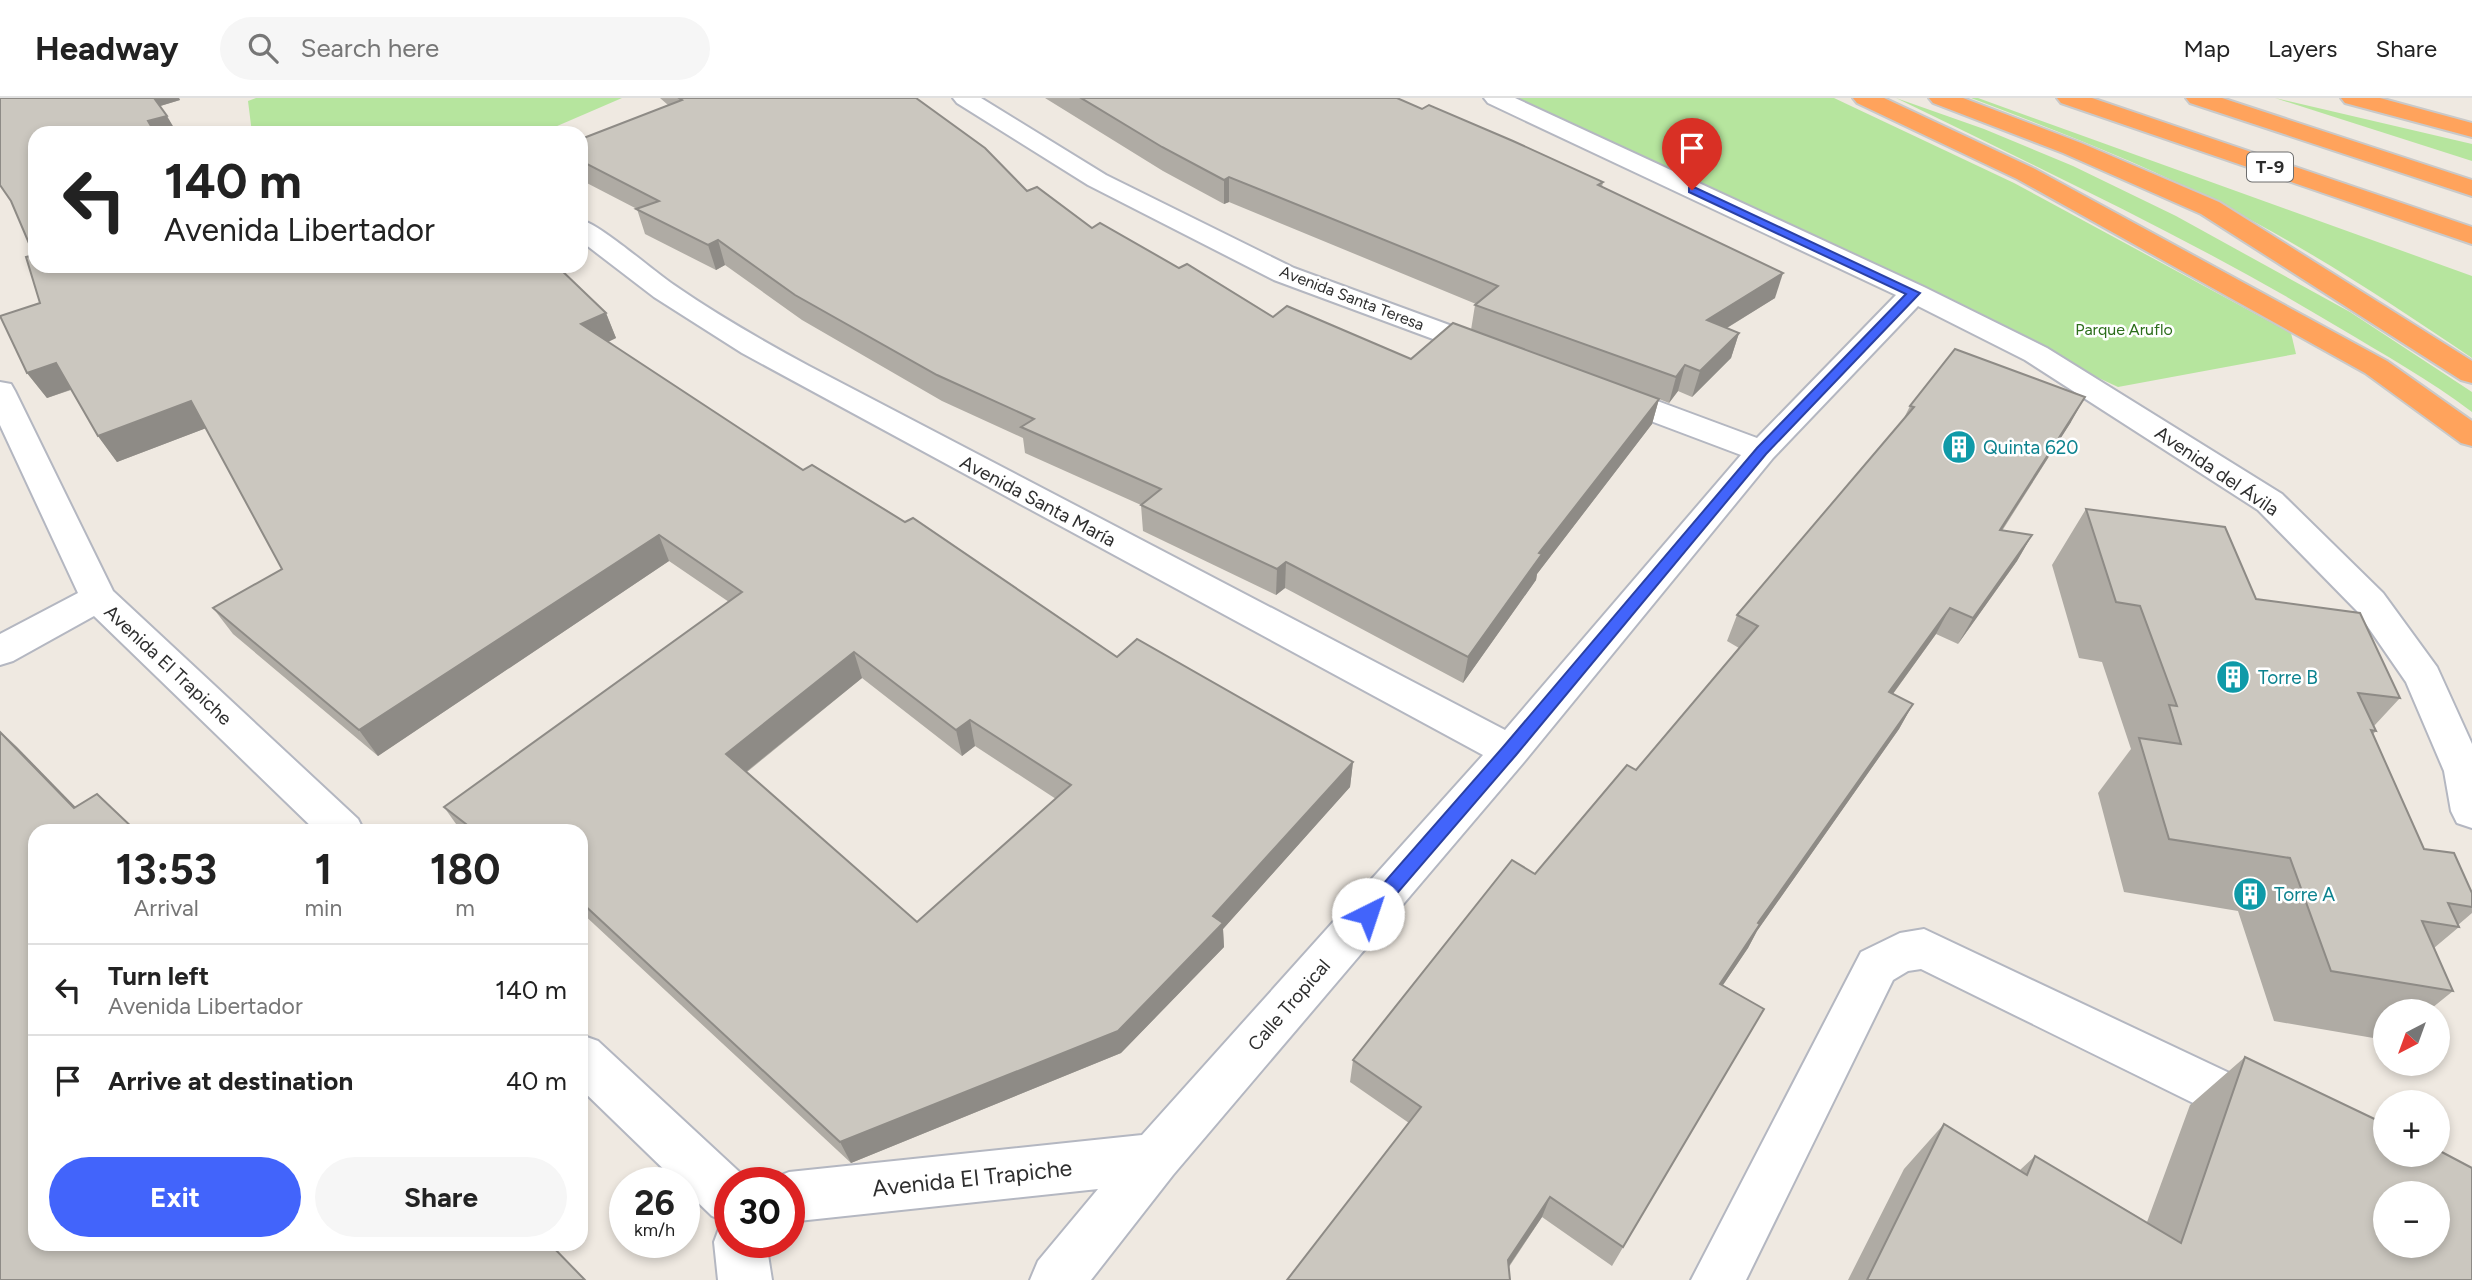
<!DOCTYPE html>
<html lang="en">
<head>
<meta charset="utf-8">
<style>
  body { margin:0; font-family:Figtree,sans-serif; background:#f6f6f6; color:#222; height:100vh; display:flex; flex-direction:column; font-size:26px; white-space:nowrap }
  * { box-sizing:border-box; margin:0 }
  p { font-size:23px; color:#767676 }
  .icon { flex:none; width:38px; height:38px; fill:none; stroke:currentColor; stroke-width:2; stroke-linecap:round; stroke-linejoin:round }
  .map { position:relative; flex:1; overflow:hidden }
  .side { position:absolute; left:28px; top:726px; width:560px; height:427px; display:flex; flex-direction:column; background:#fff; border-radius:21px; box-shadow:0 4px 10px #0003 }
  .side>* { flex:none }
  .hud { position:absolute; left:28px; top:28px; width:560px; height:147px; border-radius:21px; box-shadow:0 4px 10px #0003; background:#fff; color:#222; overflow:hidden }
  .needle { width:46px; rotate:221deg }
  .controls { position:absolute; left:2373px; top:901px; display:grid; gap:14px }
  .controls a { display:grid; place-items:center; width:77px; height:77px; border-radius:50%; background:#fff; box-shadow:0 4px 10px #0003; font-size:35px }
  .speed { position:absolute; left:609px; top:1069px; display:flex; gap:14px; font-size:35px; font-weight:700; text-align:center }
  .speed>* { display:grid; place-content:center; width:91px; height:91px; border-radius:50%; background:#fff; box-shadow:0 4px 10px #0003; line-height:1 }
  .speed small { font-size:18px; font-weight:400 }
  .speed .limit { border:10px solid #d22; background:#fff; color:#111 }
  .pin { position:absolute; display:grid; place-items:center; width:60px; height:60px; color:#fff; margin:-72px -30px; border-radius:50% 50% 50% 0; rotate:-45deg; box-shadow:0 0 7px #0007 }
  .pin .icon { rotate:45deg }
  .me { position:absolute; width:77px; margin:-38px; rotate:41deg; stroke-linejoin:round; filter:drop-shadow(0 0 5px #0008) }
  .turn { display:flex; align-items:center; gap:24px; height:147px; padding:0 21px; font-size:32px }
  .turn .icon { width:91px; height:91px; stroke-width:2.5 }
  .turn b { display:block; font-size:49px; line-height:60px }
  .eta { display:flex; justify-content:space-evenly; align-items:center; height:119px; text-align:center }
  .eta b { font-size:42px; font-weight:700; line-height:49px }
  .primary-button { display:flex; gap:14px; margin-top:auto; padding:14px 21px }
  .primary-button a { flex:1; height:80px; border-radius:42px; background:#4264fb; color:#fff; font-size:28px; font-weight:700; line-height:80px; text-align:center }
  .primary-button a+a { background:#f6f6f6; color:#222 }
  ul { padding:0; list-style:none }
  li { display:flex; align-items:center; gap:21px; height:91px; padding:0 21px; border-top:2px solid #e0e0e0 }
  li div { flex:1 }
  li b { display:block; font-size:26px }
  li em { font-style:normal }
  header { display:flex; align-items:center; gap:42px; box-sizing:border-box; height:98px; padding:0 35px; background:#fff; border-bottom:2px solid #e0e0e0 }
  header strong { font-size:33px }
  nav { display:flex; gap:38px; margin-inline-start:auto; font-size:24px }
  .search { width:490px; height:63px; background:#f6f6f6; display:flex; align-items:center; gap:18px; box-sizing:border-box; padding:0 24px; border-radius:38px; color:#767676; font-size:26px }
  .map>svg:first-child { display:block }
</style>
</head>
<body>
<header>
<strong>Headway</strong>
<div class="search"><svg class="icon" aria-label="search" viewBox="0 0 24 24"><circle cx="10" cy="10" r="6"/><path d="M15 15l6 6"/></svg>Search here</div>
<nav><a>Map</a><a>Layers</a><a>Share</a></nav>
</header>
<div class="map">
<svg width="2472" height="1182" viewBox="0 0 2472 1182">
  <rect width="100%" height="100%" fill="#efe9e1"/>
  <g fill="#b6e59e">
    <polygon points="256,0 622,0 541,35 252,35 248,3"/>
    <polygon points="1498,0 1834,0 2014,85 2291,235 2296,256 2118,289"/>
    <path d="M1896 0 1984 31 2073 68 2176 118 2350 214 2472 294V314C2430 282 2383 256 2338 229 2196 143 2045 73 1896 0Z"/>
    <path d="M1971 0H1978L2472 178V260C2392 206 2312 153 2226 109 2145 66 2057 33 1971 0Z"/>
    <polygon points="2275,0 2472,46 2472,63"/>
  </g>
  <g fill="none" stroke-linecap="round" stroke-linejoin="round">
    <g stroke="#b4b7c1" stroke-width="4">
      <g id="minor">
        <polygon points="953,0 981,0 1106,77 1294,170 1501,246 1505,252 1501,258 1490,261 1479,258 1274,182 1088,87 957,5"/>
        <path d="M1484 0H1515L1924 189 2047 250 2282 396 2383 495 2437 569 2472 646V730L2457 725 2451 713 2444 673 2406 584 2357 513 2258 412 2025 262 1918 208 1773 360 1524 664 1173 1077 1091 1182H1030L1038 1163 1098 1091 789 1124V1085H769L771 1081 789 1074 1142 1037 1483 657 742 255 654 199 581 143V122C601 127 652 172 674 187 717 217 763 243 809 268L1505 632 1741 357 1595 302 1590 295 1595 288 1606 286 1617 288 1757 340 1896 197 1488 5Z"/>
        <polygon points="0,284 11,286 15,293 113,493 358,721 364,733 316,733 94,518 13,563 0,567 0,536 78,495 0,327"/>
        <polygon points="1924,831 2276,997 2284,1013 2276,1029 2259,1036 2242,1029 1921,871 1908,873 1893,882 1746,1182 1691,1182 1861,854 1900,835"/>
        <polygon points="581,937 598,943 748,1082 749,1085 730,1085 730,1144 766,1144 772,1182 718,1182 714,1144 721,1125 726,1124 712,1118 684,1091 684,1085 678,1085 581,991"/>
      </g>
    </g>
    <g stroke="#c9c9c9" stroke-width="4">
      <g id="highway">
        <polygon points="1853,0 1884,0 2035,71 2387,263 2472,323 2472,348 2461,345 2365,275 2017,81 1857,5"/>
        <polygon points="1929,0 1963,0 2081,45 2219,104 2472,263 2472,285 2461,282 2201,116 2063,55 1933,5"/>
        <polygon points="2057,0 2092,0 2472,129 2472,146 2061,5"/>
        <polygon points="2186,0 2222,0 2472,82 2472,98 2190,5"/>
        <polygon points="2341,0 2380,0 2472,25 2472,39 2345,5"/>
      </g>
    </g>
    <use href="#minor" fill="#fff" fill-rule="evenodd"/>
    <use href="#highway" fill="#ffa35c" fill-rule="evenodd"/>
  </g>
  <g fill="#afaba4" fill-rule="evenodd">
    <path d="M0 0H179L180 2 160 8 177 35H35V168H557L606 215 616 240 608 244 803 372 812 367 905 424 913 420 1117 559 1137 541 1353 664 1350 689 1223 831 1224 849 1121 955 851 1065 581 814V733H461L444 709 729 504 669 463 378 658 233 536 213 510 282 471 206 330 117 364 98 338 71 292 47 300 27 275 0 218 40 205 26 159 34 157 11 103 0 87ZM862 580 962 658 975 648 1056 701 917 824 747 674Z"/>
    <polygon points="660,0 916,0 1027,93 1092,130 1179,170 1273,219 1411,261 1471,232 1475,207 1476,206 1229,104 1224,106 1163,73 1045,0 1397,0 1422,11 1603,84 1602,89 1775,200 1727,230 1739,235 1731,260 1692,299 1678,293 1669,305 1659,301 1652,326 1537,476 1536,482 1463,585 1285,490 1276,497 1143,433 1141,407 1025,355 1023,340 942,303 802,222 725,167 716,172 645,136 637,111 581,82 581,41 668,7"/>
    <polygon points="1910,308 2071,324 2002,433 2032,437 2017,463 1958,546 1936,536 1893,596 1913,606 1899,631 1757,833 1748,850 1723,887 1764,911 1612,1168 1542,1119 1509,1169 1409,1025 1350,984 1353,962 1636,672 1739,550 1727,543 1737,517 1903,322"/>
    <polygon points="2086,411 2256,501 2400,600 2374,628 2376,633 2373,636 2424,751 2472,795 2472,815 2458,827 2459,829 2434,850 2453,893 2427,914 2385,914 2385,942 2274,923 2238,813 2124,794 2098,695 2131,651 2102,564 2079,560 2052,467"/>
    <polygon points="2245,959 2472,1182 1848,1182 1904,1071 1944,1026 2020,1072 2035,1058 2147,1124 2190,1007"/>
  </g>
  <g fill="#8e8b86">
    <polygon points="152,0 179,0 180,2 157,9"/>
    <polygon points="167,18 177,35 155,35 148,23"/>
    <polygon points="1229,79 1229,104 1224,106 1224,82"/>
    <polygon points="718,142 725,167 716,172 708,147"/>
    <polygon points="1783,175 1775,200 1699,247 1707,222"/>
    <polygon points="606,215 616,240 591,252 581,226"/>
    <polygon points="1739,235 1731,260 1692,299 1700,273"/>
    <polygon points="56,265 75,290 47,300 27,275"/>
    <polygon points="1685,267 1678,293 1669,305 1676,279"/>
    <polygon points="2085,299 2071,324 1985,458 2000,432"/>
    <polygon points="1659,301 1652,326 1537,476 1536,482 1463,585 1468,559 1539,455"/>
    <polygon points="191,303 209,329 117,364 98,338"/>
    <polygon points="659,437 669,463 378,658 359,632"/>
    <polygon points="2032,437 2017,463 1958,546 1973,520"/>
    <polygon points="1286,464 1285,490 1276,497 1277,471"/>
    <polygon points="1950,510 1936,536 1876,619 1889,594"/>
    <polygon points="854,554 862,580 737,681 726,656"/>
    <polygon points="1913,606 1899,631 1757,833 1748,850 1708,909 1720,886 1758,825"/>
    <polygon points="970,622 975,648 962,658 956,632"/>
    <polygon points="0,633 17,649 99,733 74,710"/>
    <polygon points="1353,664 1350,689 1223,831 1224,849 1121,955 851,1065 840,1044 1213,818"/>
    <polygon points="1550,1099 1542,1119 1500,1181 1508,1162"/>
  </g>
  <g fill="#cbc7bf" stroke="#8e8b86" stroke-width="2" fill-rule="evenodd">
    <path d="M0 0H154L167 18 148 23 155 35H35V168H557L606 215 581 226 803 372 812 367 905 424 913 420 1117 559 1137 541 1353 664 1213 818 1223 825 1118 933 840 1044 581 804V733H475L444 709 742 494 659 437 359 632 213 510 282 471 191 303 98 338 56 265 27 275 0 218 40 205 26 159 34 157 11 103 0 87ZM854 554 956 632 970 622 1071 687 917 824 726 656Z"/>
    <polygon points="679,0 916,0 985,50 1027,93 1037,89 1092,130 1100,125 1179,170 1187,166 1273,219 1287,208 1411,261 1453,225 1659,301 1539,455 1542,456 1468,559 1286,464 1277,471 1141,407 1161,391 1021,329 1034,321 937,277 795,197 718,142 708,147 636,111 659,103 581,63 581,41 682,2"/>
    <polygon points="1081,0 1397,0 1422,11 1429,7 1513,43 1603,84 1598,87 1783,175 1707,222 1739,235 1700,273 1685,267 1676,279 1475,207 1498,188 1229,79 1224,82 1162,49"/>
    <polygon points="1955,251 2085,299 2000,432 2032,437 1973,520 1950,510 1889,594 1913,606 1758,825 1760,826 1720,886 1764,911 1623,1149 1550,1099 1508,1162 1510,1182 1287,1182 1421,1009 1353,962 1512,762 1535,776 1627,667 1636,672 1758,528 1737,517 1914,309 1910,308"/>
    <polygon points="2086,411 2225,429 2256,501 2360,515 2400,600 2358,595 2376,633 2371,632 2424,751 2454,755 2472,795 2472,809 2448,805 2459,829 2422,823 2453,893 2331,873 2290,760 2169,741 2139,640 2181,646 2169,607 2177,608 2140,508 2116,504"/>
    <polygon points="0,634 74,710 97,696 136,733 35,733 35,1146 550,1146 585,1182 0,1182"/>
    <path d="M2245 959 2385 1026V1057H2438V1052L2472 1070V1182H1867L1944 1026 2027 1077 2035 1058 2181 1145ZM2385 1096H2438V1148H2385Z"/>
  </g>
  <polygon fill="#4264fb" stroke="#2b41a3" stroke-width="2" points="1689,90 1696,90 1920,195 1766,356 1516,657 1375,821 1368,824 1362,821 1359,816 1362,810 1504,648 1757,350 1906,196 1689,94"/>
  <defs>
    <g id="building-disc" transform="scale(1.75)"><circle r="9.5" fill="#0f9aa8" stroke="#fff"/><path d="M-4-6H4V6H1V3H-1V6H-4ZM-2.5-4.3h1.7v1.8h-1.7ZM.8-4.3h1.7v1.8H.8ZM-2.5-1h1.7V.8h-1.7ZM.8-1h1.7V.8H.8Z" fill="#fff"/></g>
  </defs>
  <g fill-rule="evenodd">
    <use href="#building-disc" x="1959" y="349"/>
    <use href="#building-disc" x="2233" y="579"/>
    <use href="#building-disc" x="2250" y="796"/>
  </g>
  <g text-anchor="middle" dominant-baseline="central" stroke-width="5" stroke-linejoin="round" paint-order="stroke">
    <g font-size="16" fill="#2e2e2e" stroke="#fff">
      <text transform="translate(1352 200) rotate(21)">Avenida Santa Teresa</text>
    </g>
    <g font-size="16" fill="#2c6e1b" stroke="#fff">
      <text x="2124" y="231">Parque Aruflo</text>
    </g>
    <rect fill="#fff" stroke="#6d6d6d" stroke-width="2" x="2247" y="54.5" width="46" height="29" rx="5"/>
    <g font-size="18" font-weight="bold" fill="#2e2e2e">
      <text x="2270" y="69">T-9</text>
    </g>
    <g font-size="19" fill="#0d838f" stroke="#fff" text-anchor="start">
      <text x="1983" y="349">Quinta 620</text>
      <text x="2258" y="579">Torre B</text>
      <text x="2274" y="796">Torre A</text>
    </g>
    <g font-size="19" fill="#2e2e2e" stroke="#fff">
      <text transform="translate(2217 373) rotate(34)">Avenida del Ávila</text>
      <text transform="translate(1038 403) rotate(28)">Avenida Santa María</text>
      <text transform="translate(168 567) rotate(43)">Avenida El Trapiche</text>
      <text transform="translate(1289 907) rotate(-49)">Calle Tropical</text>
    </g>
    <g font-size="23" fill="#2e2e2e" stroke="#fff">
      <text transform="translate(972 1080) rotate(-6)">Avenida El Trapiche</text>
    </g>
  </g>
</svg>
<div class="controls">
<a><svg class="needle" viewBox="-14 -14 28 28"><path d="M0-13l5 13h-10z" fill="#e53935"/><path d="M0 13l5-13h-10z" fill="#767676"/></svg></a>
<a>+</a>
<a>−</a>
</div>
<div class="speed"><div>26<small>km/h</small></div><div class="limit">30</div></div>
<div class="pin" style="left:1692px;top:92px;background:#d93025"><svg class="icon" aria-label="arrive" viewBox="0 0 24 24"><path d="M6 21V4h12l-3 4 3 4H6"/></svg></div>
<svg class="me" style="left:1368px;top:816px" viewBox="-20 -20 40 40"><circle r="19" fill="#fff"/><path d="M0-13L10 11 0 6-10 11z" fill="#4264fb"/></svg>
<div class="hud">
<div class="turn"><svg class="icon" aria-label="left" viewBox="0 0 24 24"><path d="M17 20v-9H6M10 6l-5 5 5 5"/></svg><div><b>140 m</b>Avenida Libertador</div></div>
</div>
<section class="side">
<div class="eta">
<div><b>13:53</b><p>Arrival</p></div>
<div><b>1</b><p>min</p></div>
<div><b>180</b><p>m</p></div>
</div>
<ul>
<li><svg class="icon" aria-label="left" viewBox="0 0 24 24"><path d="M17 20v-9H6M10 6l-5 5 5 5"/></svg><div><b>Turn left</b><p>Avenida Libertador</p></div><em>140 m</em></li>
<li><svg class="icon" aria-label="arrive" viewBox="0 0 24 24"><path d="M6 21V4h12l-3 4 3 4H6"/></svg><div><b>Arrive at destination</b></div><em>40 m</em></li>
</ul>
<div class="primary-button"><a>Exit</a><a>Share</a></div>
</section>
</div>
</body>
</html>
